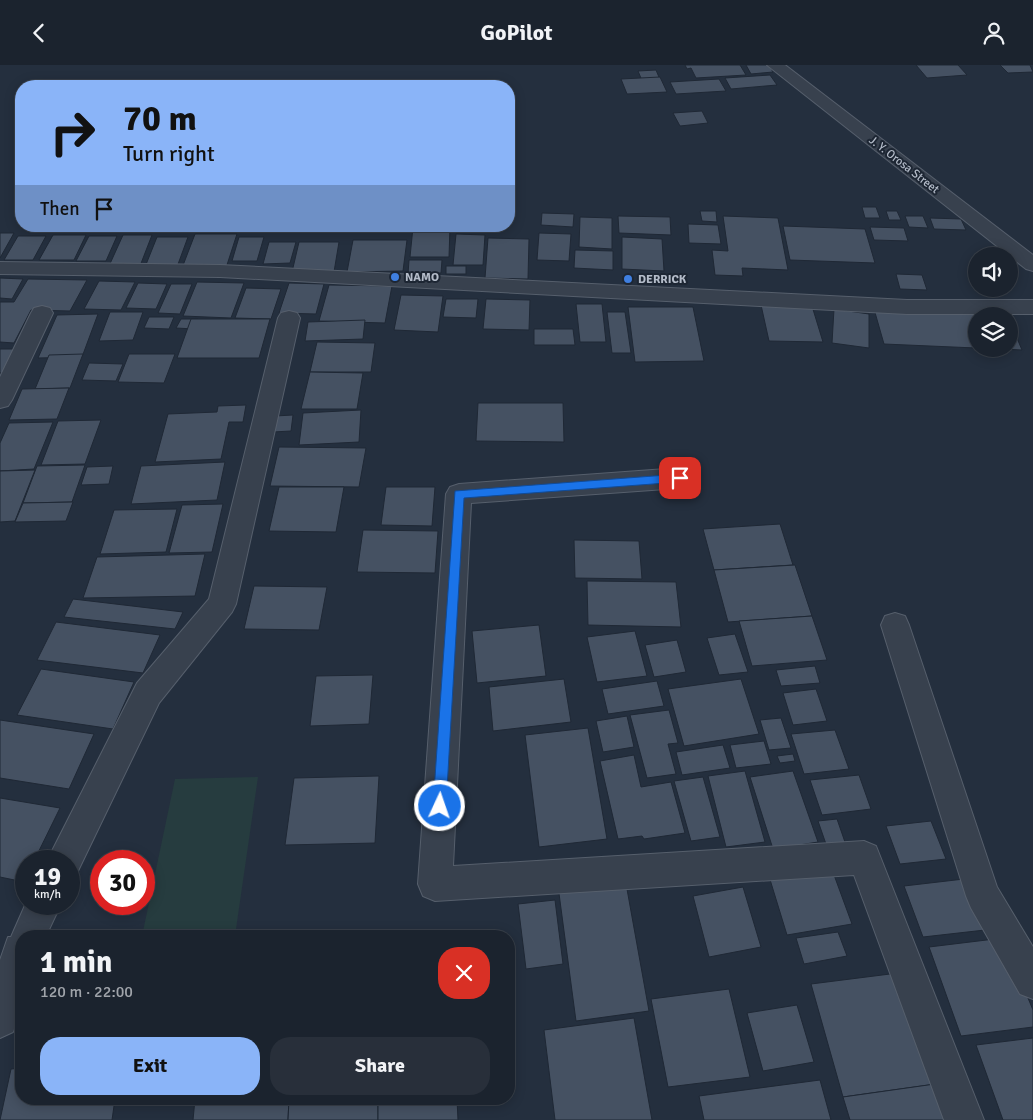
<!DOCTYPE html>
<html lang="en">
<head>
<meta charset="utf-8">
<style>
  body { margin:0; font-family:Signika,sans-serif; background:#282f3a; color:#f1f3f6; height:100vh; display:flex; flex-direction:column; font-size:19px; white-space:nowrap }
  * { box-sizing:border-box; margin:0 }
  p { font-size:16px; color:#a0a4aa }
  .icon { flex:none; width:28px; height:28px; fill:none; stroke:currentColor; stroke-width:2; stroke-linecap:round; stroke-linejoin:round }
  .map { position:relative; flex:1; overflow:hidden }
  .sheet { position:absolute; left:15px; top:865px; width:500px; height:175px; display:flex; flex-direction:column; background:#1b232e; border-radius:20px; box-shadow:0 2px 12px #0003,0 0 0 1px #39404a }
  .sheet>* { flex:none }
  .guide { position:absolute; left:15px; top:15px; width:500px; height:152px; border-radius:20px; box-shadow:0 2px 12px #0003,0 0 0 1px #39404a; background:#8ab4f8; color:#111; overflow:hidden }
  .fabs { position:absolute; left:968px; top:182px; display:grid; gap:10px }
  .fabs a { display:grid; place-items:center; width:50px; height:50px; border-radius:50%; background:#1b232e; box-shadow:0 2px 12px #0003,0 0 0 1px #39404a; font-size:25px }
  .speed { position:absolute; left:15px; top:785px; display:flex; gap:10px; font-size:25px; font-weight:700; text-align:center }
  .speed>* { display:grid; place-content:center; width:65px; height:65px; border-radius:50%; background:#1b232e; box-shadow:0 2px 12px #0003,0 0 0 1px #39404a; line-height:1 }
  .speed small { font-size:12px; font-weight:400 }
  .speed .limit { border:8px solid #d22; background:#fff; color:#111 }
  .pin { position:absolute; display:grid; place-items:center; width:42px; height:42px; color:#fff; margin:-21px; border-radius:10px; box-shadow:0 2px 8px #0006 }
  .me { position:absolute; width:55px; margin:-28px; rotate:3deg; stroke-linejoin:round; filter:drop-shadow(0 0 4px #0008) }
  .turn { display:flex; align-items:center; gap:18px; height:105px; padding:0 25px; font-size:22px }
  .turn .icon { width:65px; height:65px; stroke-width:2.5 }
  .turn b { display:block; font-size:35px; line-height:42px }
  .then { display:flex; align-items:center; height:48px; padding:0 25px; background:#0003; gap:10px; font-size:19px }
  .round { display:grid; place-items:center; flex:none; width:52px; height:52px; border-radius:20px; background:#282f3a }
  .headline { display:flex; align-items:center; justify-content:space-between; height:85px; padding:0 25px }
  h1 { font-size:30px; font-weight:700; line-height:38px }
  .action { display:flex; gap:10px; margin-top:auto; padding:10px 25px }
  .action a { flex:1; height:58px; border-radius:20px; background:#8ab4f8; color:#111; font-size:20px; font-weight:700; line-height:58px; text-align:center }
  .action a+a { background:#282f3a; color:#f1f3f6 }
  header { display:flex; justify-content:space-between; align-items:center; height:65px; padding:0 25px; background:#1b232e; font-size:22px; font-weight:700 }
  .map>svg:first-child { display:block }
</style>
</head>
<body>
<header><svg class="icon" aria-label="back" viewBox="0 0 24 24"><path d="M15 5l-7 7 7 7"/></svg>GoPilot<svg class="icon" aria-label="person" viewBox="0 0 24 24"><circle cx="12" cy="8" r="4"/><path d="M4 21q1-7 8-7t8 7"/></svg></header>
<div class="map">
<svg width="1033" height="1055" viewBox="0 0 1033 1055">
  <rect width="100%" height="100%" fill="#242f3e"/>
  <polygon fill="#263c3f" points="258,712 235,871 142,871 175,714"/>
  <g fill="#455162" stroke="#1f2835">
    <polygon points="685,0 740,0 746,10 696,13 691,3 687,4"/>
    <polygon points="746,0 769,0 773,7 751,9"/>
    <polygon points="916,0 958,0 967,10 927,13"/>
    <polygon points="1000,0 1030,0 1033,7 1008,8"/>
    <polygon points="656,5 661,17 643,18 638,6"/>
    <polygon points="770,10 777,20 731,24 725,13"/>
    <polygon points="660,12 667,27 627,29 621,14"/>
    <polygon points="719,14 726,26 676,29 670,17"/>
    <polygon points="702,46 708,58 680,61 673,48"/>
    <polygon points="862,142 876,142 880,153 865,153"/>
    <polygon points="700,146 716,146 717,157 702,156"/>
    <polygon points="886,146 897,146 901,155 889,155"/>
    <polygon points="542,148 574,149 573,162 541,160"/>
    <polygon points="618,151 670,152 671,170 619,168"/>
    <polygon points="723,151 778,153 788,205 742,203 743,211 715,210 712,185 728,186"/>
    <polygon points="905,151 923,151 928,163 909,162"/>
    <polygon points="580,152 612,153 612,184 579,182"/>
    <polygon points="930,153 961,154 966,165 934,164"/>
    <polygon points="688,159 718,160 721,179 689,178"/>
    <rect x="456" y="161" width="24" height="4"/>
    <polygon points="783,161 865,164 875,198 790,195"/>
    <polygon points="413,162 450,162 449,192 410,192"/>
    <polygon points="870,162 904,163 908,176 874,175"/>
    <polygon points="0,168 14,168 0,193"/>
    <polygon points="539,168 571,169 569,196 537,195"/>
    <polygon points="195,169 237,169 226,203 182,203"/>
    <polygon points="456,169 485,170 483,200 453,200"/>
    <polygon points="53,170 86,170 74,195 39,195"/>
    <polygon points="123,170 152,170 140,201 109,201"/>
    <polygon points="18,171 46,171 33,195 4,195"/>
    <polygon points="89,171 117,171 106,196 76,196"/>
    <polygon points="157,172 188,172 177,202 145,202"/>
    <polygon points="239,172 264,172 257,196 232,196"/>
    <polygon points="622,172 662,174 664,206 622,204"/>
    <polygon points="488,173 529,174 528,214 485,213"/>
    <polygon points="353,175 407,175 403,206 347,207"/>
    <polygon points="269,177 296,177 290,198 263,199"/>
    <polygon points="299,177 339,177 334,207 292,207"/>
    <polygon points="575,185 613,186 613,205 574,203"/>
    <polygon points="409,195 442,195 441,208 408,209"/>
    <rect x="446" y="201" width="20" height="8"/>
    <polygon points="896,209 922,210 927,225 900,224"/>
    <polygon points="0,213 23,214 12,234 0,233"/>
    <polygon points="28,214 87,215 70,246 31,245 14,278 0,277 0,237 14,237"/>
    <polygon points="99,216 135,217 121,245 84,244"/>
    <polygon points="197,217 244,218 231,253 183,251"/>
    <polygon points="138,218 167,219 156,244 126,243"/>
    <polygon points="289,218 324,219 316,249 279,248"/>
    <polygon points="171,219 192,219 180,249 158,248"/>
    <polygon points="329,220 392,221 385,258 319,256"/>
    <polygon points="246,223 281,224 271,254 235,253"/>
    <polygon points="401,230 443,231 438,267 394,265"/>
    <polygon points="446,234 478,234 476,253 443,252"/>
    <polygon points="486,234 530,235 529,265 483,264"/>
    <polygon points="576,239 602,239 606,277 580,277"/>
    <polygon points="761,240 812,241 823,277 769,276"/>
    <polygon points="628,242 693,242 704,296 635,297"/>
    <polygon points="834,244 869,249 869,283 832,278"/>
    <polygon points="874,244 1007,250 1008,251 976,251 976,283 884,279"/>
    <polygon points="110,247 143,247 133,275 99,276"/>
    <polygon points="607,247 625,247 631,288 612,288"/>
    <polygon points="98,249 82,292 38,293 57,250"/>
    <polygon points="149,252 174,252 169,264 144,263"/>
    <polygon points="181,254 198,254 194,264 176,263"/>
    <polygon points="191,254 270,254 259,293 177,293"/>
    <polygon points="1009,254 1022,285 1001,284 1009,284"/>
    <polygon points="365,255 363,274 305,276 308,257"/>
    <polygon points="534,264 573,264 575,280 534,280"/>
    <polygon points="317,277 375,278 371,307 310,307"/>
    <polygon points="0,284 15,284 2,308 0,308"/>
    <polygon points="83,289 70,323 35,324 49,290"/>
    <polygon points="129,289 175,289 164,318 118,317"/>
    <polygon points="89,298 123,299 116,316 82,315"/>
    <polygon points="310,307 363,308 357,344 301,344"/>
    <polygon points="69,323 57,354 9,355 22,324"/>
    <polygon points="478,338 563,338 564,377 476,376"/>
    <polygon points="246,340 243,357 229,357 221,394 155,397 168,349 217,347 218,341"/>
    <polygon points="361,345 359,377 299,380 303,348"/>
    <polygon points="293,350 291,366 273,367 275,351"/>
    <polygon points="101,355 85,399 41,400 58,356"/>
    <polygon points="53,357 34,404 0,406 0,378 9,358"/>
    <polygon points="279,382 366,383 359,422 270,421"/>
    <polygon points="225,397 217,435 131,439 141,401"/>
    <polygon points="85,400 72,437 23,438 37,401"/>
    <polygon points="113,401 109,419 81,420 87,402"/>
    <polygon points="35,405 15,456 0,457 0,406"/>
    <polygon points="279,422 344,422 336,467 269,466"/>
    <polygon points="386,422 435,422 432,461 381,460"/>
    <polygon points="73,437 66,456 15,457 23,438"/>
    <polygon points="223,439 212,487 169,488 182,440"/>
    <polygon points="177,444 166,487 100,489 114,445"/>
    <polygon points="780,459 793,500 714,505 703,464"/>
    <polygon points="363,465 438,466 435,508 357,507"/>
    <polygon points="574,475 639,476 642,514 575,513"/>
    <polygon points="205,489 195,531 83,533 97,492"/>
    <polygon points="795,500 812,551 728,557 714,505"/>
    <polygon points="587,516 676,517 681,562 588,560"/>
    <polygon points="254,521 327,522 319,565 244,564"/>
    <polygon points="73,534 183,547 175,564 64,552"/>
    <polygon points="812,551 827,595 752,601 739,556"/>
    <polygon points="56,557 160,570 143,608 37,595"/>
    <polygon points="539,560 546,611 477,618 472,566"/>
    <polygon points="635,566 647,611 597,617 587,572"/>
    <polygon points="735,569 748,607 719,610 707,573"/>
    <polygon points="677,575 686,607 654,612 645,580"/>
    <polygon points="815,601 820,618 781,621 776,605"/>
    <polygon points="41,604 134,617 113,664 17,650"/>
    <polygon points="373,610 369,659 310,661 316,611"/>
    <polygon points="564,614 571,657 493,666 489,622"/>
    <polygon points="741,614 759,669 684,681 668,624"/>
    <polygon points="657,616 664,641 608,649 602,624"/>
    <polygon points="816,624 827,656 793,660 783,628"/>
    <polygon points="669,645 678,678 668,679 676,709 647,713 630,650"/>
    <polygon points="627,651 634,682 603,687 596,656"/>
    <polygon points="781,653 791,683 769,685 760,655"/>
    <polygon points="0,655 94,669 69,724 0,713"/>
    <polygon points="588,663 607,774 539,782 525,670"/>
    <polygon points="835,665 849,704 804,709 791,669"/>
    <polygon points="764,676 771,699 736,703 730,680"/>
    <polygon points="723,680 730,703 682,710 676,687"/>
    <polygon points="793,689 795,696 780,698 777,691"/>
    <polygon points="634,690 641,722 671,717 685,768 644,774 642,771 618,774 600,696"/>
    <polygon points="745,706 765,777 726,782 708,711"/>
    <polygon points="793,706 818,777 773,784 750,712"/>
    <polygon points="859,710 871,744 822,750 810,715"/>
    <polygon points="379,711 375,778 285,780 294,713"/>
    <polygon points="703,712 720,772 691,776 674,716"/>
    <polygon points="0,733 60,743 34,796 26,796 24,817 0,812"/>
    <polygon points="837,754 846,780 827,782 818,756"/>
    <polygon points="931,756 946,794 900,799 886,761"/>
    <polygon points="830,799 852,859 787,870 768,808"/>
    <polygon points="625,813 649,946 576,956 558,821"/>
    <polygon points="964,814 985,865 923,872 904,821"/>
    <polygon points="743,822 761,882 709,892 693,831"/>
    <polygon points="555,835 563,899 526,904 518,839"/>
    <polygon points="838,867 847,891 804,899 796,873"/>
    <polygon points="1003,873 1033,945 1033,962 961,971 929,882"/>
    <polygon points="898,908 936,1019 843,1032 811,919"/>
    <polygon points="729,924 750,1012 668,1022 651,934"/>
    <polygon points="797,940 814,997 763,1006 747,948"/>
    <polygon points="634,953 652,1055 555,1055 544,965"/>
    <polygon points="1033,973 1033,1055 1003,1055 976,980"/>
    <polygon points="21,1003 21,1034 115,1034 112,1055 0,1055 11,1004"/>
    <polygon points="820,1015 831,1055 704,1055 699,1031"/>
    <polygon points="935,1019 947,1055 850,1055 843,1032"/>
    <polygon points="195,1034 289,1034 288,1055 193,1055"/>
    <polygon points="289,1034 378,1034 378,1055 288,1055"/>
    <polygon points="378,1034 457,1034 458,1055 378,1055"/>
  </g>
  <g fill="none" stroke-linecap="round" stroke-linejoin="round">
    <g stroke="#565f6c" stroke-width="2">
      <g id="minor">
        <polygon points="767,0 785,0 1033,190 1033,206 1026,204"/>
        <polygon points="0,197 220,200 907,235 1033,235 1033,249 907,249 220,212 0,209"/>
        <polygon points="42,241 50,243 53,248 12,335 8,341 0,343 0,312 31,248 34,243"/>
        <polygon points="289,246 297,248 300,253 236,539 232,547 159,638 77,808 69,811 69,796 48,796 53,784 137,618 209,534 278,253 281,248"/>
        <polygon points="680,403 689,406 692,413 689,420 680,423 471,438 453,801 864,776 876,781 984,1055 944,1055 854,810 435,836 423,831 418,819 446,429 450,422 459,419"/>
        <polygon points="895,548 905,551 909,560 997,822 1033,882 1033,934 1020,929 971,843 966,831 881,560 885,551"/>
        <polygon points="26,838 61,839 46,871 21,871 21,945 13,967 0,973 0,895 8,872 11,872"/>
      </g>
    </g>
    <use href="#minor" fill="#38414e" fill-rule="evenodd"/>
  </g>
  <polygon fill="#1a73e8" stroke="#114b97" points="680,409 685,413 680,417 464,433 446,741 444,745 440,747 435,745 433,741 455,426"/>
  <g fill="#3f7fe0" stroke="#1d2633" stroke-width="2">
    <circle cx="395" cy="212" r="5"/>
    <circle cx="628" cy="214" r="5"/>
  </g>
  <g text-anchor="middle" dominant-baseline="central" stroke-width="4" stroke-linejoin="round" paint-order="stroke">
    <g font-size="12" fill="#b4bcc9" stroke="#1d2633">
      <text transform="translate(904 100) rotate(38)">J. Y. Orosa Street</text>
    </g>
    <g font-size="12" font-weight="bold" fill="#b4bcc9" stroke="#1d2633" text-anchor="start">
      <text x="405" y="212">NAMO</text>
      <text x="638" y="214">DERRICK</text>
    </g>
  </g>
</svg>
<div class="fabs">
<a><svg class="icon" aria-label="sound" viewBox="0 0 24 24"><path d="M4 9h4l5-4v14l-5-4H4zM17 9q2 3 0 6"/></svg></a>
<a><svg class="icon" aria-label="layers" viewBox="0 0 24 24"><path d="M12 4l9 5-9 5-9-5zM3 14l9 5 9-5"/></svg></a>
</div>
<div class="speed"><div>19<small>km/h</small></div><div class="limit">30</div></div>
<div class="pin" style="left:680px;top:413px;background:#d93025"><svg class="icon" aria-label="arrive" viewBox="0 0 24 24"><path d="M6 21V4h12l-3 4 3 4H6"/></svg></div>
<svg class="me" style="left:440px;top:741px" viewBox="-20 -20 40 40"><circle r="17" fill="#1a73e8" stroke="#fff" stroke-width="3"/><path d="M0-11L8 9 0 5-8 9z" fill="#fff"/></svg>
<div class="guide">
<div class="turn"><svg class="icon" aria-label="right" viewBox="0 0 24 24"><path d="M7 20v-9h11M14 6l5 5-5 5"/></svg><div><b>70 m</b>Turn right</div></div>
<div class="then">Then<svg class="icon" aria-label="arrive" viewBox="0 0 24 24"><path d="M6 21V4h12l-3 4 3 4H6"/></svg></div>
</div>
<section class="sheet">
<div class="headline"><div><h1>1 min</h1><p>120 m · 22:00</p></div><a class="round" style="background:#d93025;color:#fff"><svg class="icon" aria-label="close" viewBox="0 0 24 24"><path d="M6 6l12 12M18 6L6 18"/></svg></a></div>
<div class="action"><a>Exit</a><a>Share</a></div>
</section>
</div>
</body>
</html>
